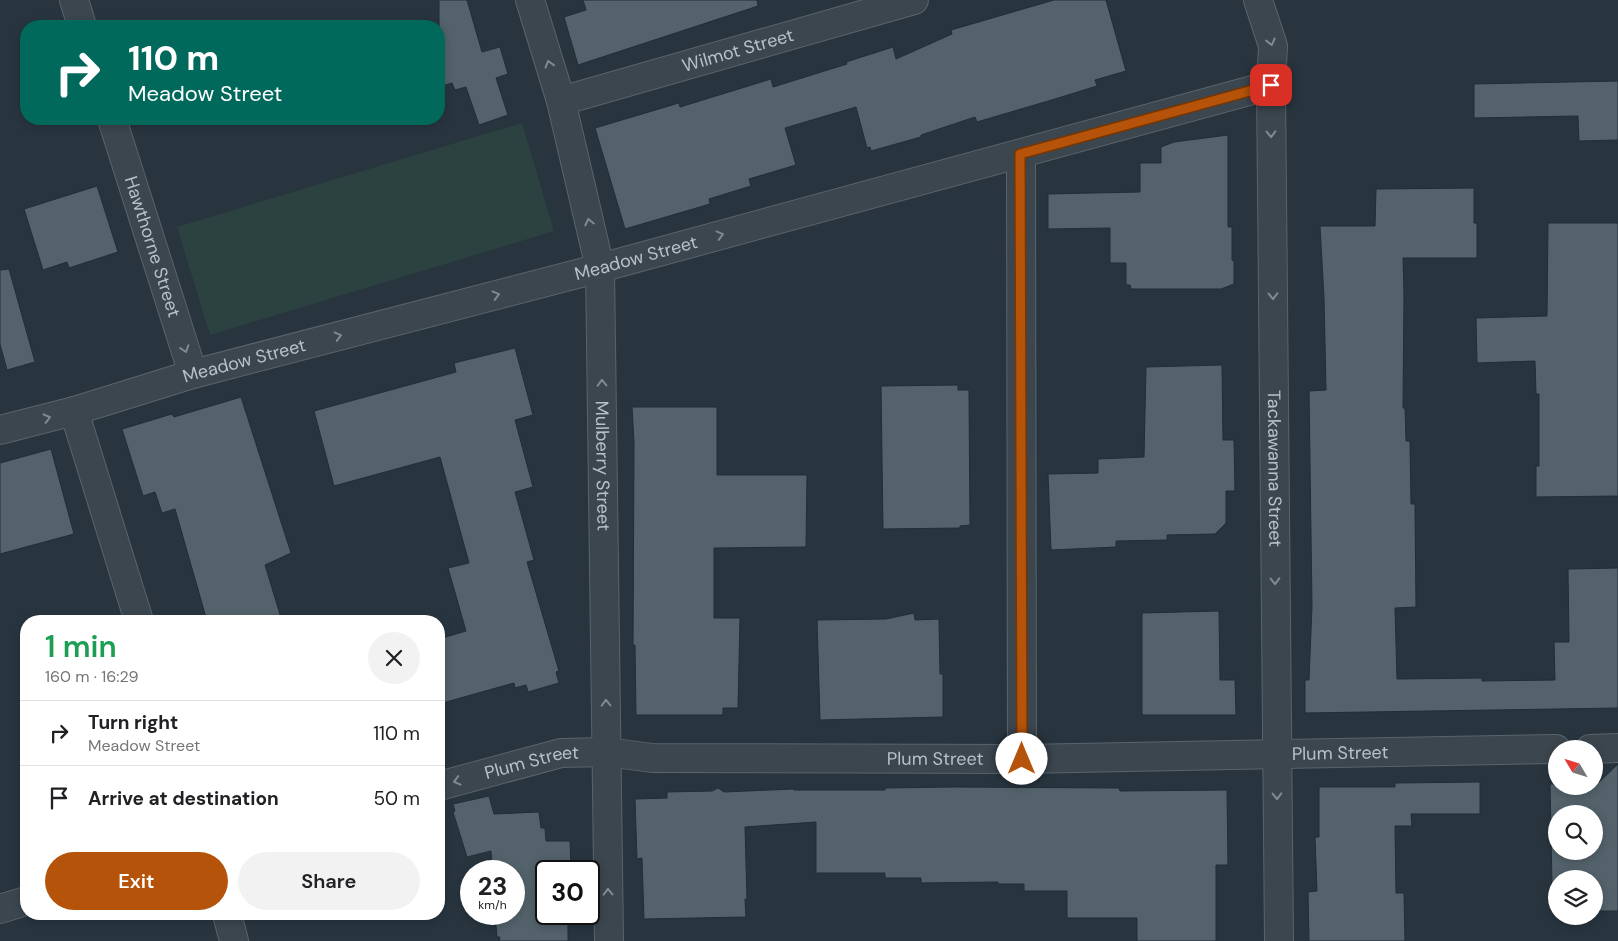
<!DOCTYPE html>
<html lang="en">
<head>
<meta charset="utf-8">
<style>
  body { margin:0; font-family:"DM Sans",sans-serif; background:#f2f2f2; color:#202124; height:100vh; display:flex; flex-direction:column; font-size:19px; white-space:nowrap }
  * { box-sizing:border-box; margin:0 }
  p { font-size:16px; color:#757577 }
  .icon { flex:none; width:28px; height:28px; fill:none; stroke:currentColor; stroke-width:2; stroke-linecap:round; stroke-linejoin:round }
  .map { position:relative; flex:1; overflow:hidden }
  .drawer { position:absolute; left:20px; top:615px; width:425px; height:305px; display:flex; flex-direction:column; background:#fff; border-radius:20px; box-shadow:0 2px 8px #0003 }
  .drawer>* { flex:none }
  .hud { position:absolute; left:20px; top:20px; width:425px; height:105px; border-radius:20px; box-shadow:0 2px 8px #0003; background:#00695c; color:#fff; overflow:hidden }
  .needle { width:32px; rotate:308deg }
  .fabs { position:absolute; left:1548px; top:740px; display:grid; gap:10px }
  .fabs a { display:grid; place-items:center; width:55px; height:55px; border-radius:50%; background:#fff; box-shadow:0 2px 8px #0003; font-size:25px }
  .speed { position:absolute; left:460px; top:860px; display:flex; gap:10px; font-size:25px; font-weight:700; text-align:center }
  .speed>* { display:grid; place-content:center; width:65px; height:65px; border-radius:50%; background:#fff; box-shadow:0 2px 8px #0003; line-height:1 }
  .speed small { font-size:12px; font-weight:400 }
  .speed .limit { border:2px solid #111; border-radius:8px; background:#fff; color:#111 }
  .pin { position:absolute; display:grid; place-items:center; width:42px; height:42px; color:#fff; margin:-21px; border-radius:10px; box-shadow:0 2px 8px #0006 }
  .me { position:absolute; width:55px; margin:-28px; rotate:0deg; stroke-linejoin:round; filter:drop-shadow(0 0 4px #0008) }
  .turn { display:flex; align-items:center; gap:18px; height:105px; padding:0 25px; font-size:22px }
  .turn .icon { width:65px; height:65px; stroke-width:2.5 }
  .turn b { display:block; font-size:35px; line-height:42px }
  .round { display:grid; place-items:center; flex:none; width:52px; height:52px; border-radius:26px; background:#f2f2f2 }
  .head { display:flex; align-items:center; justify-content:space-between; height:85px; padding:0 25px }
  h1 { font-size:30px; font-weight:600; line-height:38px; color:#1e9e55 }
  .cta { display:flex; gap:10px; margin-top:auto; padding:10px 25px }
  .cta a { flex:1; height:58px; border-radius:30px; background:#b45309; color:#fff; font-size:20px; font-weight:600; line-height:58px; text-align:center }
  .cta a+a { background:#f2f2f2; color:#202124 }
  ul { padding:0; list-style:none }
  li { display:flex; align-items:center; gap:15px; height:65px; padding:0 25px; border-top:1px solid #e0e0e0 }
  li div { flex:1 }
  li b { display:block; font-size:19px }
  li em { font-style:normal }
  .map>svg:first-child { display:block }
</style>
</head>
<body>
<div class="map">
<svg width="1618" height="941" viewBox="0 0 1618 941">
  <rect width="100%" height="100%" fill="#28353f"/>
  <polygon fill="#2b4240" points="522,123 554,231 210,335 177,227"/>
  <g fill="#53626b" stroke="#222d36" fill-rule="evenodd">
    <polygon points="439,0 467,0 482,52 500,47 508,74 496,78 508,115 479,125 466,87 455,90 452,83 439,87"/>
    <polygon points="583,0 757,0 758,6 578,65 564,17 586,10"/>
    <polygon points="1054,0 1106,0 1126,71 1095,80 1097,86 1055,99 977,122 975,117 921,135 921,137 871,151 870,147 867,148 856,107 785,128 796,165 749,179 751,186 709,199 710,204 625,229 595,128 679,103 680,107 771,79 773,87 847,64 846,62 893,47 896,59 952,34 951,30"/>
    <polygon points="1618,81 1618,140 1579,141 1578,116 1474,118 1474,84"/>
    <polygon points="1228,135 1228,227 1232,227 1232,260 1234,261 1234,284 1221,289 1131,289 1130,285 1126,285 1126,263 1110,263 1110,228 1048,229 1048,194 1140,192 1140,163 1161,163 1161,147 1174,142"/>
    <polygon points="97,186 118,252 69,268 67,262 43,270 24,209"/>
    <polygon points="1474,188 1474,223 1477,223 1477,258 1403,258 1404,294 1403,408 1405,408 1406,441 1410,441 1411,504 1415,504 1416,607 1395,608 1397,679 1482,678 1482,681 1555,680 1554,642 1569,642 1568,569 1618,568 1618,708 1305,713 1305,680 1309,680 1312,606 1309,391 1326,390 1324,298 1320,226 1375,226 1376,189"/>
    <polygon points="1548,223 1618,223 1618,496 1536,497 1536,466 1539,466 1539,394 1536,394 1535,361 1477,363 1476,318 1547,316"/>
    <polygon points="9,269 35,362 7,370 0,344 0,270"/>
    <polygon points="515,348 533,415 515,420 533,487 515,492 534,560 527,562 559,671 556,672 559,683 528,692 526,685 515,688 514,683 439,704 439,639 466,631 448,568 469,563 440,457 334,486 314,411 456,372 454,363"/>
    <polygon points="1222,365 1223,440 1234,440 1235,491 1226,491 1226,523 1215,534 1167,535 1167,540 1116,541 1116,547 1051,550 1048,474 1098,473 1098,459 1144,457 1146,367"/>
    <polygon points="958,385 958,390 969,390 970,525 960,526 960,528 883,529 881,386"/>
    <polygon points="241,397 291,553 265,565 282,621 207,621 175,509 162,513 155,492 143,496 122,429 172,414 174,417"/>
    <polygon points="632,407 717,407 717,475 807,475 806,547 714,548 714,618 740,618 738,708 723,708 723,715 636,715 635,645 633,645 634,443"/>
    <polygon points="51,449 74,534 0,554 0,463"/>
    <polygon points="1219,611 1220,680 1235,680 1236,715 1142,715 1142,613"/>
    <polygon points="914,613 915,620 939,619 940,674 943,674 943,717 820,720 817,620 886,619"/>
    <path d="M1618 764V911H1594V879H1556V911V902H1553V884H1552L1550 784H1556V786H1594V784H1597ZM1556 814H1594V851H1556Z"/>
    <polygon points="1480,782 1480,814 1411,814 1412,826 1395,826 1396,893 1404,893 1405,941 1309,941 1308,892 1317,891 1315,837 1319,837 1319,787 1395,787 1395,783"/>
    <polygon points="954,787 1119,788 1120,791 1227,790 1228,865 1216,865 1216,941 1137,941 1137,918 1067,918 1067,891 1024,891 1024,884 998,884 998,882 921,883 921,878 885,878 885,873 816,873 816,822 745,827 747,899 745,899 746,917 644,919 642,858 637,859 635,799 667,798 667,792 712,791 718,788 724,792 793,789 794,790 885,790 885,788"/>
    <polygon points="489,796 494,814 539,812 541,828 545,828 546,841 570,841 571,871 546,871 546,914 568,914 568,941 499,941 500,937 497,937 495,914 514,914 514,871 492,871 491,851 467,857 453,812 455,811 453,804"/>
  </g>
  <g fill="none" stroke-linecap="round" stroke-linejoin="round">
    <g stroke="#59646c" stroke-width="30">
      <g id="minor">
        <polyline points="74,0 82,26"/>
        <path id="s1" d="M530 0 561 101 600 268 609 941"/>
        <path id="s2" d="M1258 0 1273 46 1271 85 1279 941"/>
        <path id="s3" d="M561 101 914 0"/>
        <path id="s4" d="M112 119 193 374"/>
        <polyline points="1021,154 1022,759"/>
        <polyline points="74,411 139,621"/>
        <path id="s5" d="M0 430 74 411 193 374 600 268 1271 85"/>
        <polyline points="1590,749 1618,748"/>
        <path id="s6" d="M439 786 561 753 607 752 652 758 1022 759 1556 749"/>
        <polyline points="0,909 26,901"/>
        <polyline points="227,914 234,941"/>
      </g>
    </g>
    <use href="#minor" stroke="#3c464f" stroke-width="28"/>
  </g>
  <defs><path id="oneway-chevron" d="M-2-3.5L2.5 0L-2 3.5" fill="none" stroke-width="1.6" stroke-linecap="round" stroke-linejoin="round" transform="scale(1.25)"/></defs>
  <g stroke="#808a92">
    <use href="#oneway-chevron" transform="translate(1271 42) rotate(76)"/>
    <use href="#oneway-chevron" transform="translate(549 64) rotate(-107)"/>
    <use href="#oneway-chevron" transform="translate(1271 134) rotate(89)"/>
    <use href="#oneway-chevron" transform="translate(589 222) rotate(-103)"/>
    <use href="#oneway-chevron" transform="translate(720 235) rotate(-15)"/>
    <use href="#oneway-chevron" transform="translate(496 295) rotate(-15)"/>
    <use href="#oneway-chevron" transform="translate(1273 296) rotate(89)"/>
    <use href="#oneway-chevron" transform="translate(338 336) rotate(-15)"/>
    <use href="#oneway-chevron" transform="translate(185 349) rotate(72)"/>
    <use href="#oneway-chevron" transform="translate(602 383) rotate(-91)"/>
    <use href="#oneway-chevron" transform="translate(47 418) rotate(-14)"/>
    <use href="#oneway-chevron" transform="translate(1275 581) rotate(89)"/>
    <use href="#oneway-chevron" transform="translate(606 703) rotate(-91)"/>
    <use href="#oneway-chevron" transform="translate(457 781) rotate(165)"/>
    <use href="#oneway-chevron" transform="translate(1277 796) rotate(89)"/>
    <use href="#oneway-chevron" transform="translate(608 892) rotate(-91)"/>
  </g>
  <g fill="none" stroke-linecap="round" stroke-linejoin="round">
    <g stroke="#753606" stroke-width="12">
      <polyline id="route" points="1022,759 1020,154 1271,85"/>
    </g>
    <use href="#route" stroke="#b45309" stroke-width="9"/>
  </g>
  <g text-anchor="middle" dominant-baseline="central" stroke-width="4" stroke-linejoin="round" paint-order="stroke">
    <g font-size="18" fill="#b8c1c9" stroke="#202b34">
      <text stroke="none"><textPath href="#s3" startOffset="184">Wilmot Street</textPath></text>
      <text stroke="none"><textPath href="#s4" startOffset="134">Hawthorne Street</textPath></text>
      <text stroke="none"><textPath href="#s5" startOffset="659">Meadow Street</textPath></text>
      <text stroke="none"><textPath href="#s5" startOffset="254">Meadow Street</textPath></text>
      <text stroke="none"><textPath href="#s1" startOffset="475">Mulberry Street</textPath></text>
      <text stroke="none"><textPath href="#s2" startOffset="471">Tackawanna Street</textPath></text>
      <text stroke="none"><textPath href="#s6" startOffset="906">Plum Street</textPath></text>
      <text stroke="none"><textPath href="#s6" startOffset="501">Plum Street</textPath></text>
      <text stroke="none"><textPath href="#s6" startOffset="96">Plum Street</textPath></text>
    </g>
  </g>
</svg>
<div class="fabs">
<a><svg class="needle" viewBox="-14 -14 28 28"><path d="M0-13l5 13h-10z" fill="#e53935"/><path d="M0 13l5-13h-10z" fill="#757577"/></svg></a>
<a><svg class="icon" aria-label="search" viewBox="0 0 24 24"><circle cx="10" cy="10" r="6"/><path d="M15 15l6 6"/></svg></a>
<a><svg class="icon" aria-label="layers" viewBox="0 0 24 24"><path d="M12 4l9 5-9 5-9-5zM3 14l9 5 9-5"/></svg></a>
</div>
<div class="speed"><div>23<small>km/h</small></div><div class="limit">30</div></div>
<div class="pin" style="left:1271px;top:85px;background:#d93025"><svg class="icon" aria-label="arrive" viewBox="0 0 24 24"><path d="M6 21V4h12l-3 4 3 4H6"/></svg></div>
<svg class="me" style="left:1022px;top:759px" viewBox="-20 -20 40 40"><circle r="19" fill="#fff"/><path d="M0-13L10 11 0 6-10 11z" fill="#b45309"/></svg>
<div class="hud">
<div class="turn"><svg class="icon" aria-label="right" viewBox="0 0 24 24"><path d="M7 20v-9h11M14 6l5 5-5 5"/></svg><div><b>110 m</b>Meadow Street</div></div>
</div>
<section class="drawer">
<div class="head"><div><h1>1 min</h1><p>160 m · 16:29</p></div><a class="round"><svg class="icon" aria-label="close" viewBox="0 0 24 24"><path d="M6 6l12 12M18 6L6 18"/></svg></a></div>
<ul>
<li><svg class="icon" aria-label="right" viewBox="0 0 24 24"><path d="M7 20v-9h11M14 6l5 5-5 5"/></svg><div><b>Turn right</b><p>Meadow Street</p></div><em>110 m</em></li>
<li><svg class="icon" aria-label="arrive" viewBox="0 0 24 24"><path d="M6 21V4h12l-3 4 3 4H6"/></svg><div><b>Arrive at destination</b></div><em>50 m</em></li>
</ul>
<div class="cta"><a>Exit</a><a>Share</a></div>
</section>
</div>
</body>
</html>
